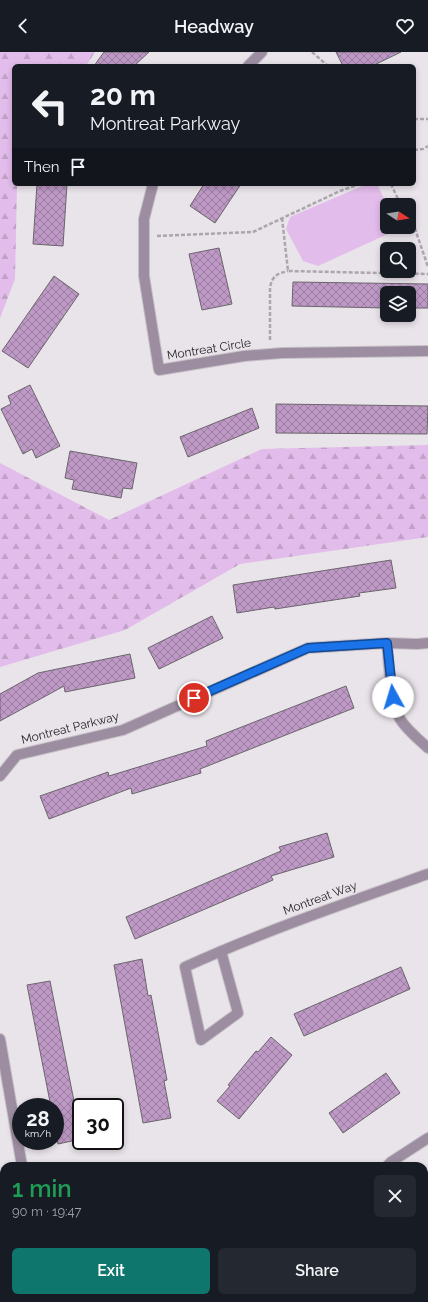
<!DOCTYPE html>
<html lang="en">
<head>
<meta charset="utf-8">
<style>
  body { margin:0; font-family:Raleway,sans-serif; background:#242831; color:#f1f3f6; height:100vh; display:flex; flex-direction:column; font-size:15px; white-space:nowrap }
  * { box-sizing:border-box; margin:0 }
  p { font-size:13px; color:#9ea1a6 }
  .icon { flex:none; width:22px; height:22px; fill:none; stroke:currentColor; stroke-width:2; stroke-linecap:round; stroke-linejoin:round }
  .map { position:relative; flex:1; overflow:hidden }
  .sheet { position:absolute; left:0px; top:1110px; width:428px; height:140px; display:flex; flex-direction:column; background:#171b24; border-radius:12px 12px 0 0; box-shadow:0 2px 6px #0003 }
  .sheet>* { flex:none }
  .guide { position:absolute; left:12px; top:12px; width:404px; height:122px; border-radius:6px; box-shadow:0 2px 6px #0003; background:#171b24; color:#f1f3f6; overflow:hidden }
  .needle { width:26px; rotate:102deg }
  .buttons { position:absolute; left:380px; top:146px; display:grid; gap:8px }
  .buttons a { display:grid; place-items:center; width:36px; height:36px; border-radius:6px; background:#171b24; box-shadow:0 2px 6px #0003; font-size:20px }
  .speed { position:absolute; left:12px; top:1046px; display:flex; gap:8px; font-size:20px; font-weight:700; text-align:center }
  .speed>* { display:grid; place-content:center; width:52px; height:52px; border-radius:50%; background:#171b24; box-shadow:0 2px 6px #0003; line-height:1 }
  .speed small { font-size:10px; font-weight:400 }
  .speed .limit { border:2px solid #111; border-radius:6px; background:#fff; color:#111 }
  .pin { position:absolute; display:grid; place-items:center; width:34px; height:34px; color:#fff; margin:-17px; border:2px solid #fff; border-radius:50%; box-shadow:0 1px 4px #0007 }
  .me { position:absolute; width:44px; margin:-22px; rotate:354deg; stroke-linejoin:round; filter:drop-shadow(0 0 3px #0008) }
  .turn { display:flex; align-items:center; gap:14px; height:84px; padding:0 12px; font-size:18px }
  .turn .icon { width:52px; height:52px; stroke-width:2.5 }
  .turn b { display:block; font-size:28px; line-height:34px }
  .then { display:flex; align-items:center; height:38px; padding:0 12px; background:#0003; gap:8px; font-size:15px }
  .round { display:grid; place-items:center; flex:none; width:42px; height:42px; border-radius:6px; background:#242831 }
  .overview { display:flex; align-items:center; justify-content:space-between; height:68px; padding:0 12px }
  h1 { font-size:24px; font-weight:600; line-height:30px; color:#1e9e55 }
  .primary-button { display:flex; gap:8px; margin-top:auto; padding:8px 12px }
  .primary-button a { flex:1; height:46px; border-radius:6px; background:#0f766e; color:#fff; font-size:16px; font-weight:600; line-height:46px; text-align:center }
  .primary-button a+a { background:#242831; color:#f1f3f6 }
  header { display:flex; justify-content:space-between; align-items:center; height:52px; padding:0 12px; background:#171b24; font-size:18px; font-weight:600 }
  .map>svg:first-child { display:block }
</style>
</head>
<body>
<header><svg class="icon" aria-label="back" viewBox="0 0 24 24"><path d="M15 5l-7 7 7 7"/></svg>Headway<svg class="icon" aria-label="heart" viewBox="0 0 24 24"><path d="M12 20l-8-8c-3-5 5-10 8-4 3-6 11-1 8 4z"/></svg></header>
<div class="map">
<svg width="428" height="1250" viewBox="0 0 428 1250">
  <defs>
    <pattern id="forest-firs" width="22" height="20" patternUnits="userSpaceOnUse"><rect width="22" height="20" fill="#e2bcea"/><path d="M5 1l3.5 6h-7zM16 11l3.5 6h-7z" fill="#c2a1c9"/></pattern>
    <pattern id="building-cross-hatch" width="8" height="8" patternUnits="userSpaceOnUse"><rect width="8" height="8" fill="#be99c6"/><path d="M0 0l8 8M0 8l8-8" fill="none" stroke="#9a7da1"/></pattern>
  </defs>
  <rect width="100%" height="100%" fill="#e9e3ea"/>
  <polygon fill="#e2bcea" points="367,132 378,134 387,153 387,175 393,175 390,181 318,214 303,209 286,177 290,165"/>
  <g fill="url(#forest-firs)">
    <polygon points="0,0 95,0 86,14 14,14 14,132 17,132 15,227 0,266"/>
    <polygon points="428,393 428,485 240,512 125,578 0,615 0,411 109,468 262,397"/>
    <polygon points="428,1206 428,1250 388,1250 391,1246 424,1246 424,1209"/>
  </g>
  <g fill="url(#building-cross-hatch)" stroke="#6b656c">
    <polygon points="104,0 149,0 134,14 94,14"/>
    <polygon points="336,0 401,0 372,14 343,14"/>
    <polygon points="37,132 67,132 63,194 33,192"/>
    <polygon points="204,132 241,132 215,171 190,154"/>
    <polygon points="219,196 232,252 202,258 189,202"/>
    <polygon points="54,224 79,242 28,316 2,299"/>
    <polygon points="293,230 428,232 428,256 409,256 409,241 387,241 387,256 292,254"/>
    <polygon points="30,333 60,394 36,406 32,397 23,402 1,357 11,352 8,344"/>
    <polygon points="276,352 428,354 427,382 276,381"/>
    <polygon points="252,356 259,376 188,405 180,385"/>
    <polygon points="70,399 137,411 132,437 123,436 121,446 72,437 74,428 65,426"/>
    <polygon points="391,508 396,536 359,541 360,544 275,557 274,555 237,561 233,533"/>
    <polygon points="212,564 223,586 159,617 148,596"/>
    <polygon points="130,602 135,626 65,640 64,634 0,669 0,642 38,621"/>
    <polygon points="346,634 354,656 200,717 201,721 132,742 131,736 49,767 40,744 108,720 109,724 207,694 206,689"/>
    <polygon points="327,781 334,805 271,824 273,828 135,887 126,865 281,799 279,795"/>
    <polygon points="142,907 148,944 151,943 167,1028 164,1029 171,1066 143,1071 114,913"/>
    <polygon points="401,915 410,937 304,984 294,962"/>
    <polygon points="50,929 81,1084 81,1087 58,1092 55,1076 55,1055 51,1055 27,933"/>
    <polygon points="271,985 292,1003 239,1067 217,1049 230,1034 228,1033 256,999 258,1000"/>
    <polygon points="386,1021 400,1041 343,1081 329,1061"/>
  </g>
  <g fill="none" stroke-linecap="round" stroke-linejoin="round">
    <g stroke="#c6c1c7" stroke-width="12">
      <g id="street">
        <polyline points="248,14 262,0"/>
        <polyline points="153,132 144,167 144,224 159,318 244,304 282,301 428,299"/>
        <path d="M387 591C389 612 390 648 400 667 407 678 418 687 428 696"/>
        <polyline points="0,724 17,703 123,678 308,596 387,591 417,592 428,591"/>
        <path d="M221 899 238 961 201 988 185 915C264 879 346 851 428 822"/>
        <polyline points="0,987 22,1114"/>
        <polyline points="387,1114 391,1110 428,1086"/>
        <polyline points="78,1246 81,1250"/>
        <polyline points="277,1250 280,1246"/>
      </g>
    </g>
    <g stroke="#aba6ac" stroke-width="2.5" stroke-dasharray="4 2" stroke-linecap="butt">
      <polyline points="312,0 328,14"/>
      <polyline points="414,67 428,67"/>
      <polyline points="414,98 423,97 428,94"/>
      <polyline points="391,132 398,147 405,153"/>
      <polyline points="409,159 428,215"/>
      <polyline points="282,166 288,219 428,222"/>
      <polyline points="157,184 253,180 340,139 360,132"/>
      <path d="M270 288V235C273 223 277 222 288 219"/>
    </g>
    <use href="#street" stroke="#9d8da1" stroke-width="10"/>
  </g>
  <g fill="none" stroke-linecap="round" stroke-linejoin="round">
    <g stroke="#114b97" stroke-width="10">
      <polyline id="route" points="194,646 308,596 387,591 393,645"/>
    </g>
    <use href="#route" stroke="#1a73e8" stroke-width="7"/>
  </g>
  <g text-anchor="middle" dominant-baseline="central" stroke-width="3.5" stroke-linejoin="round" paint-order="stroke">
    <g font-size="12" fill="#272528" stroke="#e9e3ea">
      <text transform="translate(209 297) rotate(-9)">Montreat Circle</text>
      <text transform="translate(70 676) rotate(-14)">Montreat Parkway</text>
      <text transform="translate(320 846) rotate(-20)">Montreat Way</text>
    </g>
  </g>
</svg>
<div class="buttons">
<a><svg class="needle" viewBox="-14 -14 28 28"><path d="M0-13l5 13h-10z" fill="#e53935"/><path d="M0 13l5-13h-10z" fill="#9ea1a6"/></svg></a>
<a><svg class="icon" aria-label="search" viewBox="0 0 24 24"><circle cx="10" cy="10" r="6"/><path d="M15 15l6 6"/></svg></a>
<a><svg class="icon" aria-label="layers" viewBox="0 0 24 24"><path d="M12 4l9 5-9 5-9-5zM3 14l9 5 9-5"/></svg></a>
</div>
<div class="speed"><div>28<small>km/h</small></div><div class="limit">30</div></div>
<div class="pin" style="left:194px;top:646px;background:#d93025"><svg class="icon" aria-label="arrive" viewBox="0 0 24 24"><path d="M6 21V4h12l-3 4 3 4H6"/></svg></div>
<svg class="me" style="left:393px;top:645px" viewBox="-20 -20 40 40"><circle r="19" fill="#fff"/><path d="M0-13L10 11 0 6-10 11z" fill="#1a73e8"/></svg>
<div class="guide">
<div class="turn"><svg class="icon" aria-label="left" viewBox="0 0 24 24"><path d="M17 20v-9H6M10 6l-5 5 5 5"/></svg><div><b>20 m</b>Montreat Parkway</div></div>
<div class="then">Then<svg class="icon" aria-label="arrive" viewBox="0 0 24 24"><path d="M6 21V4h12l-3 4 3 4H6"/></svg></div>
</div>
<section class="sheet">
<div class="overview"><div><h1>1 min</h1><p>90 m · 19:47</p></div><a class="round"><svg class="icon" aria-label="close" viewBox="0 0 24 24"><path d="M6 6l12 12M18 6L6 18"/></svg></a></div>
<div class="primary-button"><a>Exit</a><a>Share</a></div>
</section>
</div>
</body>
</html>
